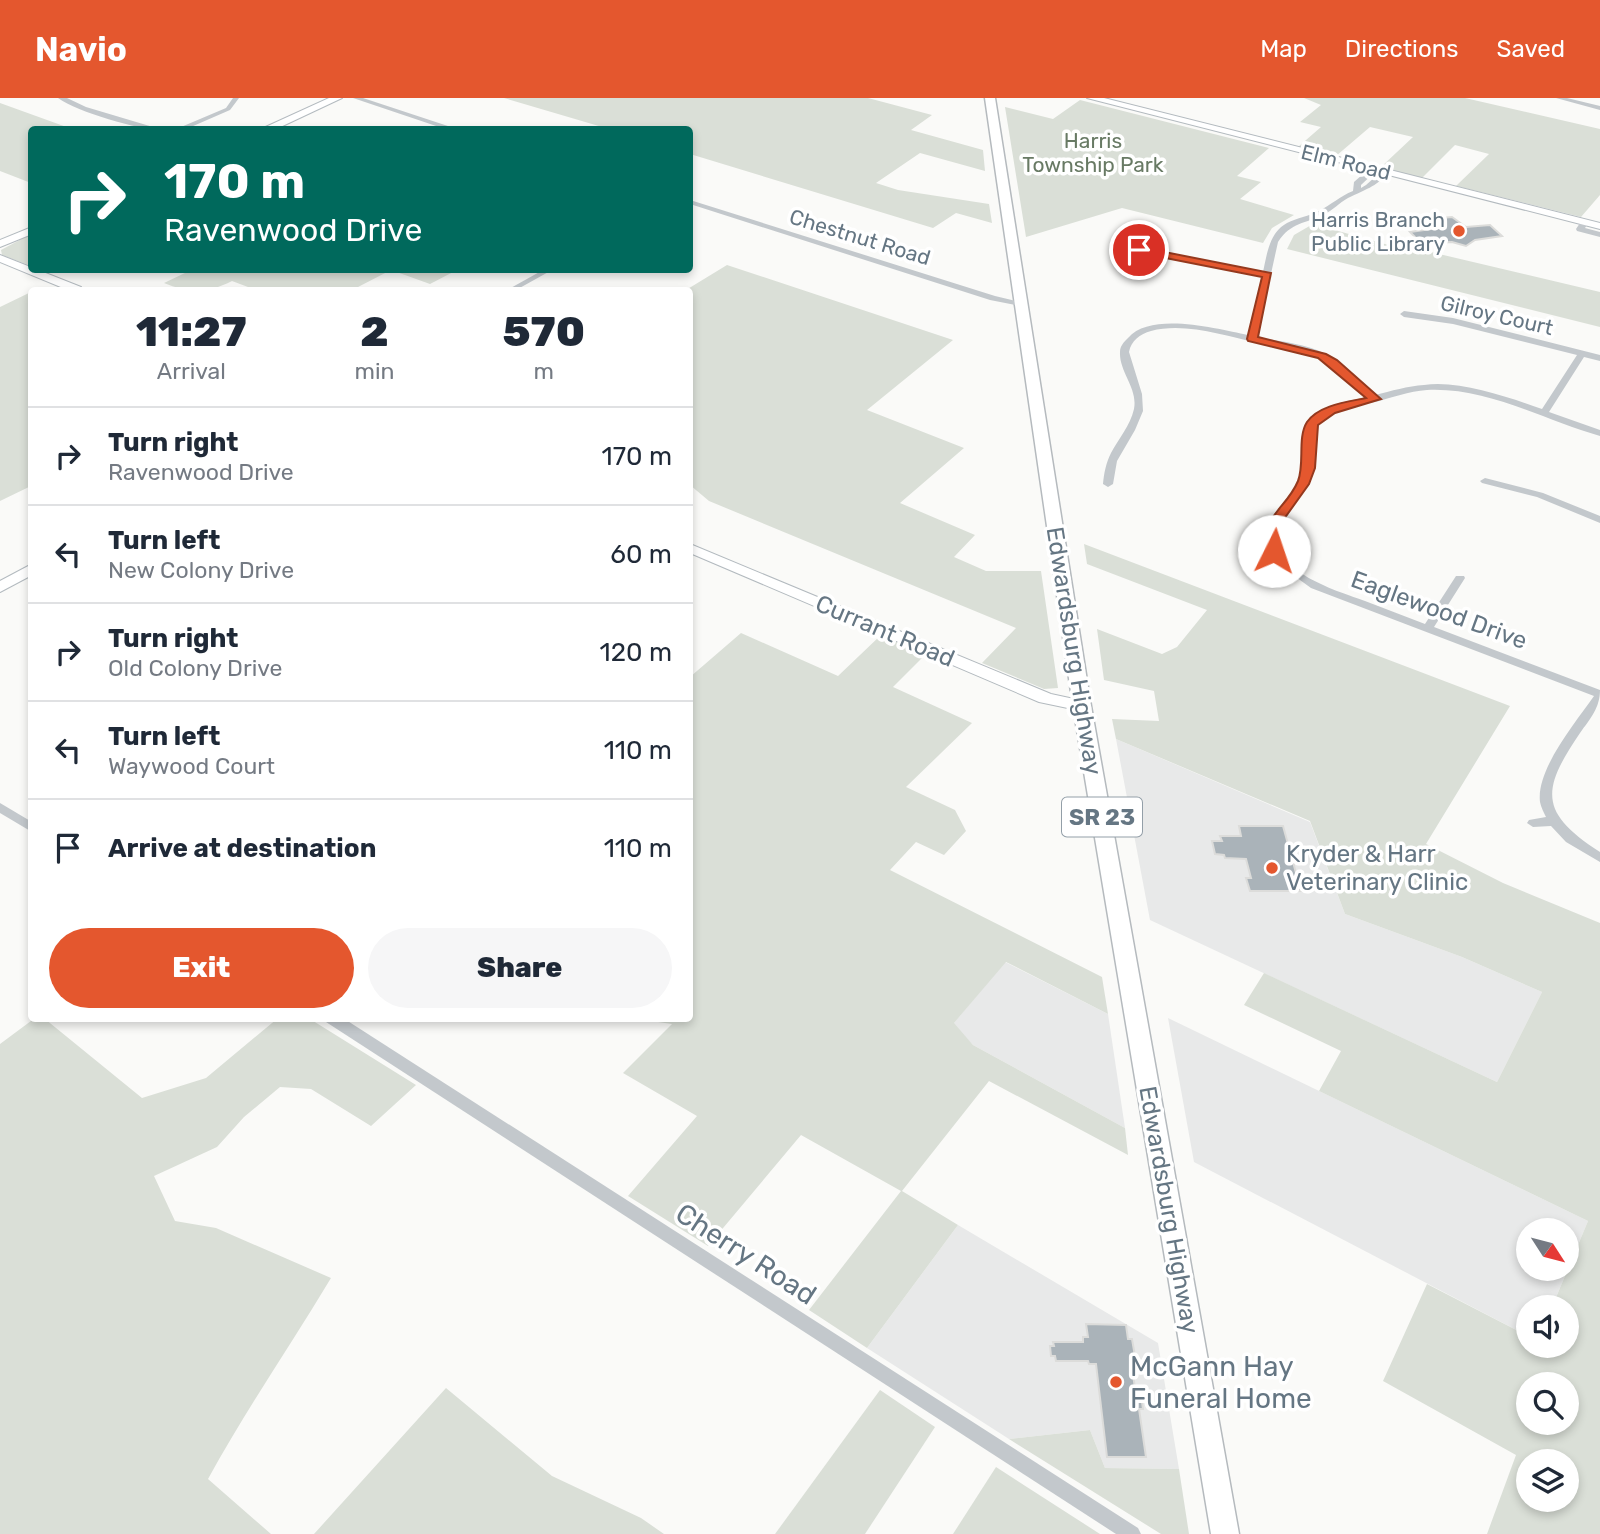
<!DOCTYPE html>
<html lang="en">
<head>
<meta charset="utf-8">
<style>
  body { margin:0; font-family:Rubik,sans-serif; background:#f6f6f7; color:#1f2937; height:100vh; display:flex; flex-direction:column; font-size:26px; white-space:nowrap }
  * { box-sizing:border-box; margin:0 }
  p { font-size:23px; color:#747a83 }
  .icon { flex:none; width:38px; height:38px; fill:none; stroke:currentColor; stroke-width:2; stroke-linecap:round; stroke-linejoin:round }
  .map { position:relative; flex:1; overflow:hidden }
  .details { position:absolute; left:28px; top:189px; width:665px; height:735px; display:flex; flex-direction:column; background:#fff; border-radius:7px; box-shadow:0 4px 10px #0003 }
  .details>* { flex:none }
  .guide { position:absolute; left:28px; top:28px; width:665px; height:147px; border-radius:7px; box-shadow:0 4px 10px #0003; background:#00695c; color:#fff; overflow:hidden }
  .needle { width:46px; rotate:126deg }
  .tools { position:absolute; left:1516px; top:1120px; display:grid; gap:14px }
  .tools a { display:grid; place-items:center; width:63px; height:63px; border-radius:50%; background:#fff; box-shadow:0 4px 10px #0003; font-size:35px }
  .pin { position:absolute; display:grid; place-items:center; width:60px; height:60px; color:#fff; margin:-30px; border:4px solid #fff; border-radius:50%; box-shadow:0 2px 7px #0007 }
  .me { position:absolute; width:77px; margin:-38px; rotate:4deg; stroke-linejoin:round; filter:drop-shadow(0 0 5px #0008) }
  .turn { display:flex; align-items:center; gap:24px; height:147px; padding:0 21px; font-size:32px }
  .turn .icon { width:91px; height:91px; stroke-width:2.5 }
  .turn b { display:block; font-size:49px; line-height:60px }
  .eta { display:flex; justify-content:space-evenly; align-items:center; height:119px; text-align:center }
  .eta b { font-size:42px; font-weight:800; line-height:49px }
  .primary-button { display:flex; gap:14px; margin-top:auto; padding:14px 21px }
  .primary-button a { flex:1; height:80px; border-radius:42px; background:#e4572e; color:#fff; font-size:28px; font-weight:800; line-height:80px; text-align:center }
  .primary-button a+a { background:#f6f6f7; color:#1f2937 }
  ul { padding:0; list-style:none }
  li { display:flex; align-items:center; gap:21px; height:98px; padding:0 21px; border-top:2px solid #e0e1e3 }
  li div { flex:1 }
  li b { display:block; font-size:26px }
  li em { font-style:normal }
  header { display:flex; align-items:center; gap:42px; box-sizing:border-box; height:98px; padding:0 35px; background:#e4572e; color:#fff }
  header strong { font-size:33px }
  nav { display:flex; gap:38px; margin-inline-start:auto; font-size:24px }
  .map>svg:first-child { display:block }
</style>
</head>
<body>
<header>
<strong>Navio</strong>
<nav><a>Map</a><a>Directions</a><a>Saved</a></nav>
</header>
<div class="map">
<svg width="1600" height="1436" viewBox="0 0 1600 1436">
  <rect width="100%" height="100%" fill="#fafaf8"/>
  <g fill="#e8e9e9" fill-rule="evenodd">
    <polygon points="1116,641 1310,724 1345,816 1462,859 1542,894 1497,984 1150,822"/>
    <polygon points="1005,864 1108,916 1125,1030 973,947 953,926"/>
    <path d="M1168 920 1588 1123 1552 1209H1528V1238L1194 1064ZM1528 1132H1566V1171H1528Z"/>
    <polygon points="958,1127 1158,1245 1179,1371 1105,1370 1090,1332 1009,1341 867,1250"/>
  </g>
  <g fill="#dadfd7" fill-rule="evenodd">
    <polygon points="504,0 868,0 932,17 911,32 983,52 985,73 920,55 876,85 898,92 989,106 992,125 956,115 933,130 690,56 690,32 609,31"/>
    <polygon points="1304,0 1465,0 1600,31 1600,97 1581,119 1456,88 1489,56 1455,47 1422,80 1380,70 1413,39 1370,29 1336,58 1298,49 1321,29 1300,24 1321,7"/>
    <polygon points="1080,2 1269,50 1237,78 1261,84 1240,101 1294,117 1272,130 1263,145 1122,110 1026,139 1005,9 1053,21"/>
    <polygon points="0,5 72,31 32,32 31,85 0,73"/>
    <polygon points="1313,126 1403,151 1418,151 1600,194 1600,229 1287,151 1294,137"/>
    <polygon points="31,136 31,168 2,157 1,152"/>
    <polygon points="727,167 953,242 867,312 964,350 900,405 975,437 954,459 986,473 1041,473 1058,590 1044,591 982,565 1016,530 709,403 690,387 690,192 686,192"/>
    <path d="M183 172H457L430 186 391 172 358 189 365 192H256L232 183C209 195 188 195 164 185L187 174Z"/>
    <polygon points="31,194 31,221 29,223 32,224 31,254 29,255 32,257 31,388 0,403 0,209"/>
    <path d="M1084 446 1510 608 1426 746 1503 785 1600 825V1436H1487L1516 1357 1383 1283 1427 1186 1528 1238V1248H1566V1209H1552L1588 1123 1319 993 1341 953 1244 907 1264 875 1497 984 1542 894 1462 859 1345 816 1310 723 1116 641 1112 621 1159 623 1154 593 1104 582 1097 531 1162 556 1177 549 1207 512 1087 466ZM1528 1286H1566V1325H1528ZM1528 1363H1566V1402H1528Z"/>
    <polygon points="741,535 838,578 881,537 926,556 893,589 972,625 906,689 955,712 966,733 944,757 916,744 890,772 1102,879 1108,916 1006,864 954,925 973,947 1125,1030 1128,1057 989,983 902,1093 958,1127 867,1250 809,1212 901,1093 801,1037 708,1148 628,1098 697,1018 623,975 672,926 637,921 690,920 690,579"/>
    <path d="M35 920 45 921 142 1000 206 980 278 920 310 921 416 987 371 1028 311 991 280 989 244 1019 217 1049 154 1078 175 1123 216 1130 331 1180C290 1248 246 1312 208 1381L271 1436H0V946Z"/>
    <polygon points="446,1290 552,1378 641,1420 664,1436 314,1436"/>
    <polygon points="880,1292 935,1329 865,1436 775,1436"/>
    <polygon points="1090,1332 1105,1370 1179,1371 1189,1436 1161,1436 1009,1341"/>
    <polygon points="996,1369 1100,1436 953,1436"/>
  </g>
  <g fill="#aab3b9" stroke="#dcdcda" stroke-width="2">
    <polygon points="1452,119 1466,129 1490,127 1502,138 1475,142 1466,148 1452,144 1421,145 1410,134 1438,130 1428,121"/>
    <polygon points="1239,728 1283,728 1301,793 1250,793 1246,780 1251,780 1246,761 1225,760 1224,757 1215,756 1212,743 1222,743 1220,738 1241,738"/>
    <polygon points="1086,1226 1126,1227 1128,1241 1132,1241 1137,1270 1132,1270 1136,1297 1141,1297 1143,1311 1139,1311 1146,1359 1107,1359 1096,1266 1089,1266 1088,1263 1056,1263 1055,1258 1051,1258 1050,1248 1054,1248 1053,1244 1083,1244 1083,1239 1088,1239"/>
  </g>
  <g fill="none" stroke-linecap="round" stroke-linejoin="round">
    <g stroke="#b3babf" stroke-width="2">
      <g id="secondary">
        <polygon points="329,0 342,0 274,32 259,32"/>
        <polygon points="1087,0 1104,0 1600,125 1600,131"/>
        <polygon points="32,129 32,136 0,149 0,142"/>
        <polygon points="0,157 81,189 83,192 68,192 0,164"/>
        <polygon points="690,446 1051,596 1088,604 1090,608 1082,613 1039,604 690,455"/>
        <polygon points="32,466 32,477 0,494 0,483"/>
      </g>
    </g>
    <g stroke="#b5babe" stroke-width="3">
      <polygon id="primary" points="985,0 995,0 1091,608 1239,1436 1211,1436 1073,608"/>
    </g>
    <g fill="#c3c8cc" fill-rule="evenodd">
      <path d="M58 0H67L86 9 163 32C138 32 78 14 58 0Z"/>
      <polygon points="233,0 239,0 230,12 184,32 174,32 226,10"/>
      <polygon points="353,0 363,0 460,32 448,32"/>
      <polygon points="1556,0 1567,0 1600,8 1600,12"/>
      <path d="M1371 69 1378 71 1361 87V90L1366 87 1383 72 1390 74C1374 90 1366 91 1348 100 1339 105 1333 112 1325 116 1305 126 1291 124 1278 144L1257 239C1282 244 1310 246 1333 260 1348 270 1361 285 1375 297 1391 293 1408 288 1424 287 1460 282 1507 299 1542 311L1577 257 1453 226 1404 219 1400 216 1404 213 1453 220 1600 257V263L1584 259 1549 314 1600 332V338C1543 322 1488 289 1427 292 1409 293 1391 300 1375 304 1359 307 1334 308 1321 322 1308 335 1317 368 1306 388 1297 403 1281 415 1277 432 1269 473 1337 493 1365 503 1385 511 1405 518 1425 526L1456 478H1464L1465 480 1434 529 1600 592C1600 610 1590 621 1580 635 1541 692 1539 715 1600 754V764L1566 744 1551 728 1533 729 1527 725 1529 722 1546 719C1544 715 1541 709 1540 704 1536 671 1576 624 1594 598L1311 490 1282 469 1266 473 1261 470 1262 468 1278 464C1269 454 1263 442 1268 429 1274 410 1293 398 1300 379 1307 360 1299 337 1311 320 1323 306 1350 303 1367 299 1351 284 1336 267 1316 258 1298 250 1277 248 1258 245 1225 238 1185 224 1151 233 1140 236 1131 243 1129 254L1142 296 1143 313 1135 332 1117 363 1113 386 1108 389 1103 386C1104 375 1106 365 1111 355 1119 340 1130 328 1134 311 1138 290 1119 274 1120 254 1120 248 1124 244 1128 240 1151 213 1218 231 1248 237L1262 178 1139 154 1135 152 1136 150 1263 174C1267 156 1269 135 1287 125 1297 120 1309 118 1319 113 1331 107 1340 98 1353 93L1354 84Z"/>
      <polygon points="690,102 995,198 1024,205 1020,208 990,202 690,106"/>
      <polygon points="1582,122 1588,122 1589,124 1585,130 1600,134 1600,139 1577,133 1576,131"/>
      <polygon points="543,172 552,172 516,192 507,192"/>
      <polygon points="1485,380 1543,395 1600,418 1600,425 1537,399 1482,385 1480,383"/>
      <polygon points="0,705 32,724 32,734 0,715"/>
      <polygon points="324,920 343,920 1138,1430 1141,1436 1116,1436 326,924"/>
    </g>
    <use href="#secondary" fill="#fff" fill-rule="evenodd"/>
    <use href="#primary" fill="#fff" fill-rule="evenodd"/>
  </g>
  <path fill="#e4572e" stroke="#94391e" stroke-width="2" d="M1139 149 1271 175 1258 239 1326 256 1337 262 1381 301 1335 315 1318 327 1315 370 1309 386 1279 428V456L1274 457 1268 453C1260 417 1286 412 1298 383 1305 365 1297 340 1307 324 1319 307 1347 304 1366 300L1318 260 1248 243 1247 241 1262 179 1135 154V150Z"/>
  <g fill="#e4572e" stroke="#fff" stroke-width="2.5">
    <circle cx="1459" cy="133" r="7"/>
    <circle cx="1272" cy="770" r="7"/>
    <circle cx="1116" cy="1284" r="7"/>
  </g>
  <g text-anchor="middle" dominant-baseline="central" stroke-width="7" stroke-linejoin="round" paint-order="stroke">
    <g font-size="21" fill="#687a64" stroke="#fff">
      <text x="1093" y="42">Harris<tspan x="1093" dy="24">Township Park</tspan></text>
    </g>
    <g font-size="21" fill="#657683" stroke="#fff">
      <text transform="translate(1346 64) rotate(14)">Elm Road</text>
      <text transform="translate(860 139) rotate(17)">Chestnut Road</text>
      <text transform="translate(1497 217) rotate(13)">Gilroy Court</text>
    </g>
    <g font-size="21" fill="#657683" stroke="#fff" text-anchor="end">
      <text x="1445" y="121">Harris Branch<tspan x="1445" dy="24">Public Library</tspan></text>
    </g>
    <rect fill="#fff" stroke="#939fa8" stroke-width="2" x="1062" y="699.5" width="80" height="39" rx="5"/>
    <g font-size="23" font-weight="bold" fill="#657683">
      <text x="1102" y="719">SR 23</text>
    </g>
    <g font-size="24" fill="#657683" stroke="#fff">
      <text transform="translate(1439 512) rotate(20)">Eaglewood Drive</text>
      <text transform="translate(885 533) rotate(23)">Currant Road</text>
      <text transform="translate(1074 553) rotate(81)">Edwardsburg Highway</text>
      <text transform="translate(1169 1112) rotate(80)">Edwardsburg Highway</text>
    </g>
    <g font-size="24" fill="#657683" stroke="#fff" text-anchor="start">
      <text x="1286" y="756">Kryder &amp; Harr<tspan x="1286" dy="28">Veterinary Clinic</tspan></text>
    </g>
    <g font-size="28" fill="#657683" stroke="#fff">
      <text transform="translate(746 1156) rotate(33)">Cherry Road</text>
    </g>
    <g font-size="28" fill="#657683" stroke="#fff" text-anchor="start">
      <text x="1130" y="1268">McGann Hay<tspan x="1130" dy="32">Funeral Home</tspan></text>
    </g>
  </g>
</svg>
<div class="tools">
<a><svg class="needle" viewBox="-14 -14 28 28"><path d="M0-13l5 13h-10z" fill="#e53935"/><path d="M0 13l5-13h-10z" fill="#747a83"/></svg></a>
<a><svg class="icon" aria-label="sound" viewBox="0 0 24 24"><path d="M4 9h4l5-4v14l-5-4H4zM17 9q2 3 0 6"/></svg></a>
<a><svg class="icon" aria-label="search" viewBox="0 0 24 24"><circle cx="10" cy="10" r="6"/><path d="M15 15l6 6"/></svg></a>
<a><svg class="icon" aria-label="layers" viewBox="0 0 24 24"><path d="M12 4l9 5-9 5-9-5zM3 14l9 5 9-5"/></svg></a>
</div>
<div class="pin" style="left:1139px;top:152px;background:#d93025"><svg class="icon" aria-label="arrive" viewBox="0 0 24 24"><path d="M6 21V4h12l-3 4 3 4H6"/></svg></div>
<svg class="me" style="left:1274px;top:453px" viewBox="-20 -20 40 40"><circle r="19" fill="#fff"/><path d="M0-13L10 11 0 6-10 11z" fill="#e4572e"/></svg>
<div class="guide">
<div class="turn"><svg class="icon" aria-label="right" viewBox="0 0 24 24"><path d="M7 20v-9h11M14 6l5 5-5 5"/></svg><div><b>170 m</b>Ravenwood Drive</div></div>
</div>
<section class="details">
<div class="eta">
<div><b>11:27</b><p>Arrival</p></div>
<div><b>2</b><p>min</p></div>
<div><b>570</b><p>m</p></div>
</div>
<ul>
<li><svg class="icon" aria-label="right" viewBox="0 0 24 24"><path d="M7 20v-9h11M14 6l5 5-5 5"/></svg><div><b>Turn right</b><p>Ravenwood Drive</p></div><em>170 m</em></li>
<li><svg class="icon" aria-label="left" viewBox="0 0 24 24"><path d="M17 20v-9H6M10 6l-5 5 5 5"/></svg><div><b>Turn left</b><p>New Colony Drive</p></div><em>60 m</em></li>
<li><svg class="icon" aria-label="right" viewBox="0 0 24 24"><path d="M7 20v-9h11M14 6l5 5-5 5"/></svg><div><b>Turn right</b><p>Old Colony Drive</p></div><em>120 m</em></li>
<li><svg class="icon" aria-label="left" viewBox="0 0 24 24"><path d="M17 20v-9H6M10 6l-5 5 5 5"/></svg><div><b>Turn left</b><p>Waywood Court</p></div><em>110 m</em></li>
<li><svg class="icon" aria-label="arrive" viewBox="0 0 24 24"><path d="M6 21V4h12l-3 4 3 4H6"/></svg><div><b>Arrive at destination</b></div><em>110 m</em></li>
</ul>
<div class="primary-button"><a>Exit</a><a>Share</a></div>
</section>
</div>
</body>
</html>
